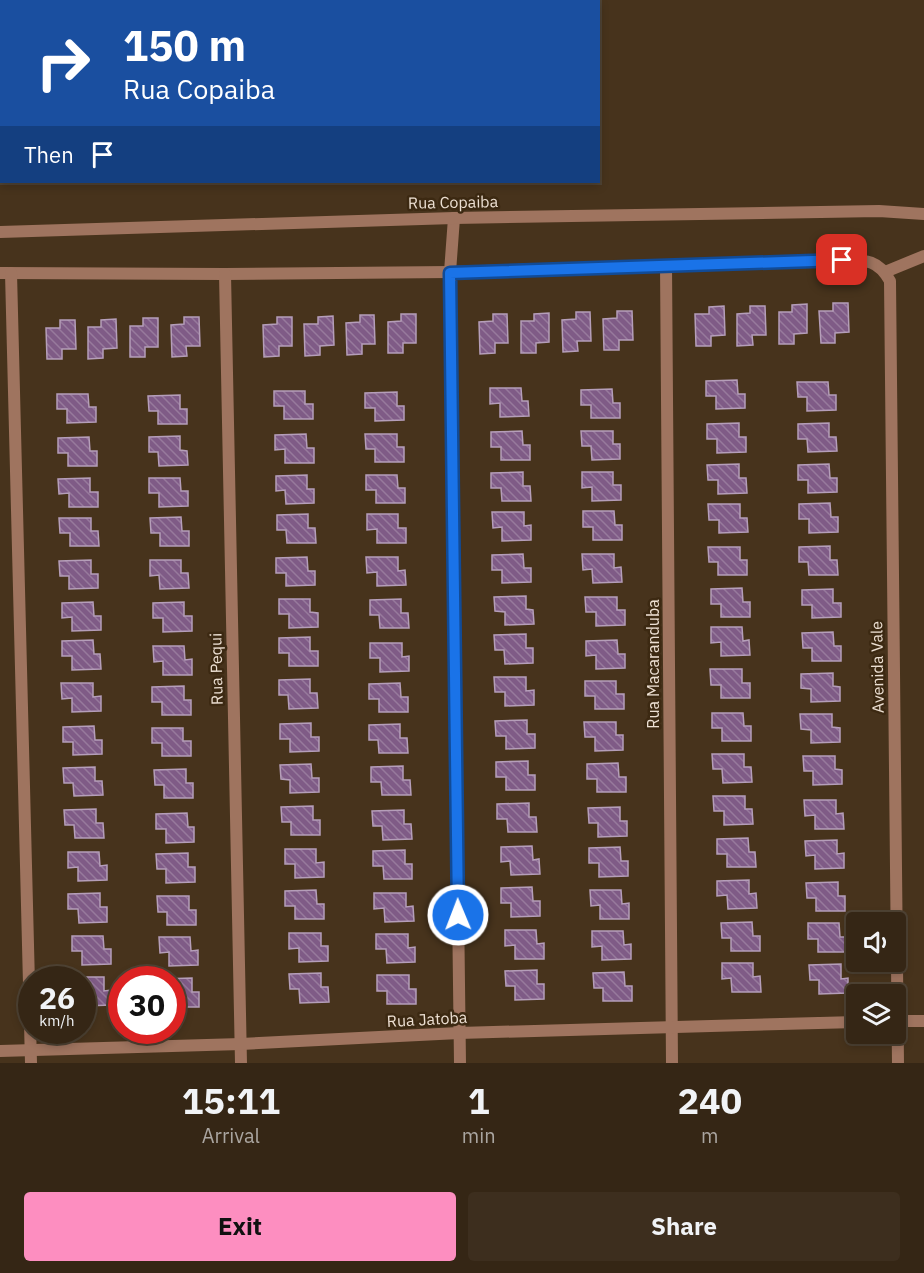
<!DOCTYPE html>
<html lang="en">
<head>
<meta charset="utf-8">
<style>
  body { margin:0; font-family:"IBM Plex Sans",sans-serif; background:#3d2e1e; color:#f1f3f6; height:100vh; display:flex; flex-direction:column; font-size:22px; white-space:nowrap }
  * { box-sizing:border-box; margin:0 }
  p { font-size:20px; color:#aaa5a0 }
  .icon { flex:none; width:33px; height:33px; fill:none; stroke:currentColor; stroke-width:2; stroke-linecap:round; stroke-linejoin:round }
  .map { position:relative; height:1063px; overflow:hidden }
  .panel { display:flex; flex-direction:column; background:#352615; flex:1 }
  .panel>* { flex:none }
  .hud { position:absolute; left:0px; top:0px; width:600px; height:183px; box-shadow:0 3px 9px #0003,0 0 0 2px #4f4334; background:#1a4fa0; color:#fff; overflow:hidden }
  .fabs { position:absolute; left:846px; top:912px; display:grid; gap:12px }
  .fabs a { display:grid; place-items:center; width:60px; height:60px; border-radius:6px; background:#352615; box-shadow:0 3px 9px #0003,0 0 0 2px #4f4334; font-size:30px }
  .speed { position:absolute; left:18px; top:966px; display:flex; gap:12px; font-size:30px; font-weight:700; text-align:center }
  .speed>* { display:grid; place-content:center; width:78px; height:78px; border-radius:50%; background:#352615; box-shadow:0 3px 9px #0003,0 0 0 2px #4f4334; line-height:1 }
  .speed small { font-size:15px; font-weight:400 }
  .speed .limit { border:9px solid #d22; background:#fff; color:#111 }
  .pin { position:absolute; display:grid; place-items:center; width:51px; height:51px; color:#fff; margin:-26px; border-radius:12px; box-shadow:0 3px 9px #0006 }
  .me { position:absolute; width:66px; margin:-33px; rotate:359deg; stroke-linejoin:round; filter:drop-shadow(0 0 4px #0008) }
  .turn { display:flex; align-items:center; gap:21px; height:126px; padding:0 24px; font-size:27px }
  .turn .icon { width:78px; height:78px; stroke-width:2.5 }
  .turn b { display:block; font-size:42px; line-height:51px }
  .then { display:flex; align-items:center; height:57px; padding:0 24px; background:#0003; gap:12px; font-size:22px }
  .eta { display:flex; justify-content:space-evenly; align-items:center; height:102px; text-align:center }
  .eta b { font-size:36px; font-weight:800; line-height:42px }
  .cta { display:flex; gap:12px; margin-top:auto; padding:12px 24px }
  .cta a { flex:1; height:69px; border-radius:6px; background:#fd8ec0; color:#111; font-size:24px; font-weight:800; line-height:69px; text-align:center }
  .cta a+a { background:#3d2e1e; color:#f1f3f6 }
  .map>svg:first-child { display:block }
</style>
</head>
<body>
<div class="map">
<svg width="924" height="1063" viewBox="0 0 924 1063">
  <defs>
    <pattern id="building-back-hatch" width="6" height="6" patternUnits="userSpaceOnUse" patternTransform="scale(1.5)"><rect width="6" height="6" fill="#7f5b86"/><path d="M-1 5l2 2M0 0l6 6M5-1l2 2" fill="none" stroke="#977a9c"/></pattern>
  </defs>
  <rect width="100%" height="100%" fill="#47331c"/>
  <g fill="url(#building-back-hatch)" stroke="#b59eb9" stroke-width="1.5">
    <polygon points="833,303 848,303 849,332 835,333 835,343 821,343 819,311 833,311"/>
    <polygon points="807,304 807,333 794,334 794,344 779,344 779,312 792,312 792,305"/>
    <polygon points="724,306 725,335 711,336 711,346 696,346 695,314 709,314 709,307"/>
    <polygon points="750,306 765,306 766,335 752,335 753,345 737,346 737,314 750,313"/>
    <polygon points="617,311 632,311 633,340 619,340 619,350 604,350 603,319 617,318"/>
    <polygon points="576,312 590,312 591,341 577,341 578,351 563,352 562,320 576,319"/>
    <polygon points="549,313 549,342 536,343 536,353 521,353 521,321 534,321 534,314"/>
    <polygon points="401,314 416,314 416,343 403,343 403,353 388,353 388,322 401,321"/>
    <polygon points="493,314 507,314 508,343 495,343 495,353 480,354 479,322 493,321"/>
    <polygon points="360,315 374,315 375,344 362,344 362,354 347,355 346,323 360,322"/>
    <polygon points="333,316 334,345 320,346 320,355 305,356 304,324 318,324 318,317"/>
    <polygon points="184,317 199,317 200,346 186,346 187,356 172,357 171,325 184,324"/>
    <polygon points="277,317 292,317 292,346 279,346 279,356 264,357 263,325 277,324"/>
    <polygon points="143,318 158,318 158,347 145,347 145,357 130,357 130,326 143,326"/>
    <polygon points="116,319 117,348 103,349 103,358 88,359 88,327 101,327 101,320"/>
    <polygon points="60,320 75,320 76,349 62,349 62,359 47,359 46,328 60,328"/>
    <polygon points="737,380 738,394 745,394 745,408 716,409 716,396 706,396 706,381"/>
    <polygon points="797,382 828,382 829,395 836,395 836,410 807,411 807,397 798,397"/>
    <polygon points="490,388 521,388 522,401 528,401 529,416 500,417 500,403 490,404"/>
    <polygon points="612,389 613,403 620,403 620,418 591,418 591,405 581,405 581,390"/>
    <polygon points="274,391 305,391 305,404 313,404 313,419 284,419 284,406 274,406"/>
    <polygon points="397,392 397,406 404,406 404,420 375,421 375,408 365,408 365,393"/>
    <polygon points="57,394 88,394 89,407 96,407 96,422 67,423 67,409 57,409"/>
    <polygon points="180,395 180,409 187,409 187,424 158,424 158,411 149,411 148,396"/>
    <polygon points="739,423 739,437 746,437 746,452 717,453 717,439 707,439 707,424"/>
    <polygon points="829,423 829,437 836,437 837,451 808,452 807,439 798,439 798,424"/>
    <polygon points="522,431 523,445 530,445 530,460 501,460 501,447 491,447 491,432"/>
    <polygon points="581,431 613,431 613,444 620,444 620,459 592,460 591,446 582,446"/>
    <polygon points="306,434 307,448 314,448 314,463 285,463 285,449 275,450 275,435"/>
    <polygon points="365,434 397,434 397,447 404,447 404,462 375,462 375,449 366,449"/>
    <polygon points="180,436 180,450 187,451 188,465 159,466 158,452 149,452 149,437"/>
    <polygon points="89,437 90,451 97,451 97,466 68,466 68,453 58,453 58,438"/>
    <polygon points="739,464 739,478 746,478 747,493 718,494 718,480 708,480 707,465"/>
    <polygon points="829,464 830,478 837,478 837,492 808,493 808,480 798,480 798,465"/>
    <polygon points="523,472 523,486 530,486 531,501 502,501 501,488 491,488 491,473"/>
    <polygon points="582,472 613,472 613,485 621,485 621,500 592,501 592,487 582,488"/>
    <polygon points="307,475 307,489 314,489 314,503 286,504 285,490 276,491 276,476"/>
    <polygon points="366,475 397,475 398,488 405,488 405,503 376,503 376,490 366,490"/>
    <polygon points="90,478 90,492 98,492 98,507 69,507 69,493 59,494 58,479"/>
    <polygon points="149,478 180,478 181,491 188,491 188,506 159,507 159,493 149,493"/>
    <polygon points="830,503 831,517 838,517 838,532 809,533 809,519 799,519 799,504"/>
    <polygon points="708,504 740,504 740,518 747,518 748,532 719,533 719,520 709,520"/>
    <polygon points="583,511 614,511 615,525 622,525 622,540 593,540 593,527 583,527"/>
    <polygon points="492,512 524,512 524,526 531,525 531,540 502,541 502,527 493,528"/>
    <polygon points="308,514 308,528 315,528 316,543 287,543 286,530 277,530 277,515"/>
    <polygon points="367,514 398,514 398,528 406,528 406,543 377,543 377,529 367,530"/>
    <polygon points="181,517 182,531 189,531 189,546 160,546 160,533 151,533 150,518"/>
    <polygon points="59,518 91,518 91,531 98,531 99,546 70,546 70,533 60,533"/>
    <polygon points="830,546 830,560 837,560 838,575 809,575 808,562 799,562 799,547"/>
    <polygon points="708,547 740,547 740,560 747,560 747,575 718,575 718,562 709,562"/>
    <polygon points="523,554 524,568 531,568 531,582 502,583 502,570 492,570 492,555"/>
    <polygon points="582,554 614,554 614,568 621,567 622,582 593,583 592,569 583,570"/>
    <polygon points="307,557 308,571 315,571 315,585 286,586 286,573 276,573 276,558"/>
    <polygon points="366,557 398,557 398,571 405,570 406,585 377,586 377,572 367,573"/>
    <polygon points="91,560 91,574 98,574 98,588 69,589 69,576 60,576 59,561"/>
    <polygon points="150,560 181,560 181,573 188,573 189,588 160,589 159,575 150,576"/>
    <polygon points="742,588 743,602 750,602 750,617 721,617 721,604 711,604 711,589"/>
    <polygon points="833,589 833,603 841,603 841,617 812,618 812,605 802,605 802,590"/>
    <polygon points="526,596 526,609 533,610 534,624 505,625 505,612 495,611 494,597"/>
    <polygon points="585,597 617,597 617,610 625,610 625,625 596,626 596,612 586,612"/>
    <polygon points="279,599 310,599 310,612 318,613 318,627 289,628 289,614 279,614"/>
    <polygon points="401,599 401,613 408,613 409,628 380,628 379,615 370,615 370,600"/>
    <polygon points="93,602 94,616 101,616 101,630 72,631 72,617 62,618 62,603"/>
    <polygon points="184,602 184,616 192,616 192,631 163,632 163,618 153,618 153,603"/>
    <polygon points="711,627 742,627 743,641 749,640 750,655 721,656 721,642 711,643"/>
    <polygon points="833,632 834,646 841,646 841,661 812,661 812,648 803,648 802,633"/>
    <polygon points="526,634 526,648 533,648 533,663 505,664 504,650 495,650 494,635"/>
    <polygon points="310,637 310,651 318,651 318,666 289,666 289,653 279,653 279,638"/>
    <polygon points="93,640 94,654 100,654 101,669 72,670 72,656 62,656 62,641"/>
    <polygon points="617,640 618,654 625,654 625,668 596,669 596,655 586,656 586,641"/>
    <polygon points="370,643 402,643 402,657 409,656 409,671 380,672 380,658 370,658"/>
    <polygon points="153,646 184,646 185,660 192,659 192,675 163,675 163,661 154,662"/>
    <polygon points="710,669 742,669 742,683 750,683 750,698 721,698 721,685 711,685"/>
    <polygon points="833,673 833,686 840,687 840,701 811,702 811,689 801,688 801,674"/>
    <polygon points="494,677 526,677 526,691 534,690 534,705 505,706 505,692 495,692"/>
    <polygon points="310,679 310,693 317,693 318,708 289,709 288,695 279,695 279,680"/>
    <polygon points="585,681 616,681 616,694 624,694 624,709 595,709 595,696 585,696"/>
    <polygon points="61,683 93,683 93,697 101,696 101,711 72,712 72,698 62,699"/>
    <polygon points="400,683 401,697 408,697 408,712 379,712 379,699 369,699 369,684"/>
    <polygon points="184,686 184,700 191,700 191,715 162,715 162,702 152,702 152,687"/>
    <polygon points="712,713 743,713 744,726 751,726 751,741 722,741 722,728 712,728"/>
    <polygon points="800,714 832,714 832,727 840,728 840,742 811,743 811,730 801,729"/>
    <polygon points="527,720 527,734 535,734 535,748 506,749 506,736 496,736 495,721"/>
    <polygon points="584,722 616,722 616,735 623,735 623,750 595,751 595,737 585,737"/>
    <polygon points="311,723 311,737 319,737 319,751 290,752 290,739 280,739 280,724"/>
    <polygon points="400,724 400,738 407,738 408,753 379,753 378,740 369,740 369,725"/>
    <polygon points="94,726 95,740 102,740 102,754 73,755 73,742 63,742 63,727"/>
    <polygon points="152,728 183,728 183,741 191,741 191,756 162,756 162,743 152,743"/>
    <polygon points="712,754 744,754 744,767 751,767 752,782 723,783 722,769 713,769"/>
    <polygon points="803,756 835,756 835,769 842,770 842,784 813,785 813,771 804,771"/>
    <polygon points="528,761 528,775 535,775 535,790 506,790 506,777 496,777 496,762"/>
    <polygon points="618,763 619,777 626,777 626,792 597,792 597,779 587,779 587,764"/>
    <polygon points="311,764 312,778 319,778 319,792 290,793 290,780 281,779 280,765"/>
    <polygon points="403,766 403,780 410,780 411,795 382,795 381,782 371,782 371,767"/>
    <polygon points="95,767 95,781 102,781 103,795 74,796 73,783 64,783 63,768"/>
    <polygon points="186,769 186,783 193,783 193,798 164,798 164,785 155,785 154,770"/>
    <polygon points="713,796 745,796 745,809 752,809 753,824 724,825 724,811 714,811"/>
    <polygon points="804,800 836,800 836,814 843,813 844,829 815,829 815,815 805,816"/>
    <polygon points="529,803 529,817 536,817 537,832 508,832 507,819 497,819 497,804"/>
    <polygon points="313,806 313,820 320,820 320,835 291,835 291,822 282,822 281,807"/>
    <polygon points="620,807 620,821 627,821 627,836 598,837 598,823 589,823 588,808"/>
    <polygon points="96,809 96,823 103,823 104,838 75,838 74,825 65,825 64,810"/>
    <polygon points="404,810 404,824 411,824 412,839 383,840 382,826 373,826 372,811"/>
    <polygon points="187,813 188,827 194,827 194,842 166,843 166,829 156,829 156,814"/>
    <polygon points="748,838 749,852 755,852 756,867 727,867 727,854 717,854 717,839"/>
    <polygon points="837,840 837,854 844,853 844,868 815,869 815,855 806,856 805,841"/>
    <polygon points="532,846 533,860 539,859 540,874 511,875 510,861 501,862 501,847"/>
    <polygon points="620,847 621,861 628,861 628,876 599,877 599,863 589,863 589,848"/>
    <polygon points="285,849 316,849 316,863 324,862 324,877 295,878 295,864 285,864"/>
    <polygon points="405,850 405,864 412,864 412,879 384,879 383,866 373,866 373,851"/>
    <polygon points="68,852 99,852 100,866 107,865 107,880 78,881 78,867 68,868"/>
    <polygon points="188,853 188,867 195,867 195,882 166,883 166,869 157,869 156,854"/>
    <polygon points="749,880 749,894 756,893 757,908 728,909 727,895 717,896 717,881"/>
    <polygon points="838,882 838,896 845,896 845,911 816,911 816,898 807,898 806,883"/>
    <polygon points="532,887 533,901 540,901 540,916 511,917 511,903 501,903 501,888"/>
    <polygon points="316,890 317,904 324,904 324,919 295,919 295,906 285,906 285,891"/>
    <polygon points="590,890 621,890 622,904 629,903 629,919 600,919 600,905 591,906"/>
    <polygon points="100,893 100,907 107,907 107,922 79,923 78,909 68,909 68,894"/>
    <polygon points="374,893 406,893 406,907 413,906 414,921 385,922 384,908 374,909"/>
    <polygon points="157,896 189,896 189,910 196,910 196,925 167,925 167,912 158,912"/>
    <polygon points="752,922 753,936 760,936 760,951 731,951 731,938 722,938 721,923"/>
    <polygon points="808,923 839,923 840,937 847,937 847,952 818,952 818,939 808,939"/>
    <polygon points="505,930 536,930 537,944 544,943 544,959 515,959 515,945 505,946"/>
    <polygon points="592,931 623,931 624,945 631,944 631,959 602,960 602,946 592,947"/>
    <polygon points="289,933 321,933 321,946 328,946 328,961 299,962 299,948 289,949"/>
    <polygon points="376,934 408,934 408,948 415,947 415,962 387,963 386,949 376,949"/>
    <polygon points="72,936 103,936 104,949 111,949 111,964 82,965 82,951 72,951"/>
    <polygon points="159,937 190,937 191,951 198,950 198,965 169,966 169,952 160,953"/>
    <polygon points="722,963 753,963 753,977 760,976 761,992 732,992 731,978 722,979"/>
    <polygon points="841,964 841,979 848,978 848,993 819,994 819,980 810,980 809,965"/>
    <polygon points="537,970 537,984 544,984 544,999 515,1000 515,986 506,986 505,971"/>
    <polygon points="624,972 625,986 632,986 632,1001 603,1001 603,988 594,988 593,973"/>
    <polygon points="321,973 321,987 328,987 329,1002 300,1003 299,989 290,989 289,974"/>
    <polygon points="377,975 409,975 409,989 416,989 416,1004 387,1004 387,991 377,991"/>
    <polygon points="73,977 104,977 104,991 111,990 112,1005 83,1006 82,980 73,980"/>
    <polygon points="192,978 192,992 199,992 199,1007 172,1007 172,980 160,979"/>
  </g>
  <g fill="none" stroke-linecap="round" stroke-linejoin="round">
    <g stroke="#9f745f" stroke-width="12">
      <polyline points="454,218 450,272 460,1063"/>
      <polyline points="0,232 454,218 879,211 924,214"/>
      <polyline points="666,265 672,1063"/>
      <polyline points="885,272 924,256"/>
      <path d="M0 273 225 274 450 272 842 260C865 260 878 259 890 281L898 1063"/>
      <polyline points="11,273 31,1063"/>
      <polyline points="225,274 241,1063"/>
      <polyline points="896,1021 924,1021"/>
      <polyline points="0,1051 241,1044 459,1033 856,1022"/>
    </g>
  </g>
  <g fill="none" stroke-linecap="round" stroke-linejoin="round">
    <g stroke="#114b97" stroke-width="15">
      <polyline id="route" points="458,915 450,273 842,260"/>
    </g>
    <use href="#route" stroke="#1a73e8" stroke-width="10"/>
  </g>
  <g text-anchor="middle" dominant-baseline="central" stroke-width="5" stroke-linejoin="round" paint-order="stroke">
    <g font-size="16" fill="#ecdfd2" stroke="#3c2912">
      <text transform="translate(453 202) rotate(-1)">Rua Copaiba</text>
      <text transform="translate(653 664) rotate(-90)">Rua Macaranduba</text>
      <text transform="translate(877 667) rotate(-91)">Avenida Vale</text>
      <text transform="translate(216 669) rotate(-91)">Rua Pequi</text>
      <text transform="translate(427 1019) rotate(-3)">Rua Jatoba</text>
    </g>
  </g>
</svg>
<div class="fabs">
<a><svg class="icon" aria-label="sound" viewBox="0 0 24 24"><path d="M4 9h4l5-4v14l-5-4H4zM17 9q2 3 0 6"/></svg></a>
<a><svg class="icon" aria-label="layers" viewBox="0 0 24 24"><path d="M12 4l9 5-9 5-9-5zM3 14l9 5 9-5"/></svg></a>
</div>
<div class="speed"><div>26<small>km/h</small></div><div class="limit">30</div></div>
<div class="pin" style="left:842px;top:260px;background:#d93025"><svg class="icon" aria-label="arrive" viewBox="0 0 24 24"><path d="M6 21V4h12l-3 4 3 4H6"/></svg></div>
<svg class="me" style="left:458px;top:915px" viewBox="-20 -20 40 40"><circle r="17" fill="#1a73e8" stroke="#fff" stroke-width="3"/><path d="M0-11L8 9 0 5-8 9z" fill="#fff"/></svg>
<div class="hud">
<div class="turn"><svg class="icon" aria-label="right" viewBox="0 0 24 24"><path d="M7 20v-9h11M14 6l5 5-5 5"/></svg><div><b>150 m</b>Rua Copaiba</div></div>
<div class="then">Then<svg class="icon" aria-label="arrive" viewBox="0 0 24 24"><path d="M6 21V4h12l-3 4 3 4H6"/></svg></div>
</div>
</div>
<section class="panel">
<div class="eta">
<div><b>15:11</b><p>Arrival</p></div>
<div><b>1</b><p>min</p></div>
<div><b>240</b><p>m</p></div>
</div>
<div class="cta"><a>Exit</a><a>Share</a></div>
</section>
</body>
</html>
